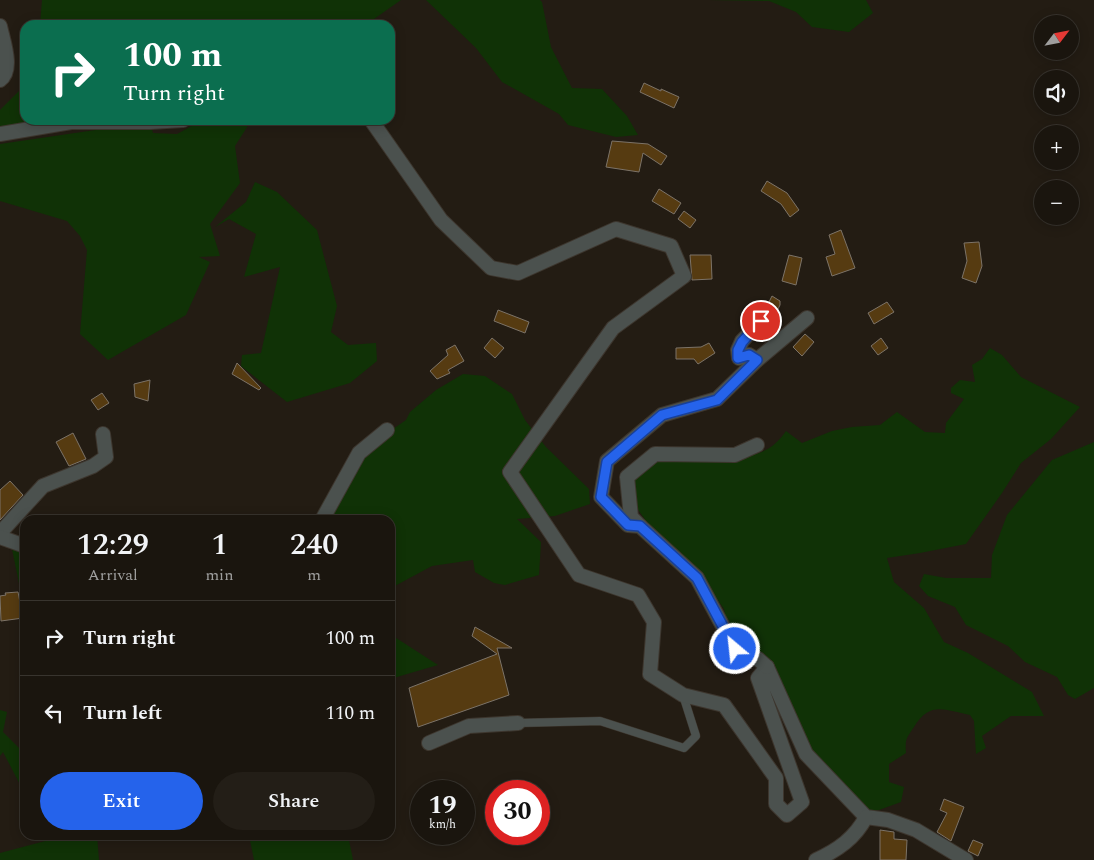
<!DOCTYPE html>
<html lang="en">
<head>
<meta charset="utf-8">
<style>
  body { margin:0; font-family:Spectral,serif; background:#231e17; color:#f1f3f6; height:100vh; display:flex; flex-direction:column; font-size:19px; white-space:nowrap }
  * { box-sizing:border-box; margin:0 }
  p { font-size:16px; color:#9f9f9e }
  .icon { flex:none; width:28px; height:28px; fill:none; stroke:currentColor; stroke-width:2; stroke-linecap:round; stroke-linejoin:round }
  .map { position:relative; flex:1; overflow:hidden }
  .sheet { position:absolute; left:20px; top:515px; width:375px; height:325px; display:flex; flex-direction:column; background:#1a150e; border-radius:15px; box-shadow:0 2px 12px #0003,0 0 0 1px #38342e }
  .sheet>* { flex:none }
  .top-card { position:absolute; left:20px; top:20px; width:375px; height:105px; border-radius:15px; box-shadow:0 2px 12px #0003,0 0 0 1px #38342e; background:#0b6e4f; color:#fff; overflow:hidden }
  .needle { width:32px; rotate:58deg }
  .tools { position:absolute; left:1034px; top:15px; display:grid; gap:10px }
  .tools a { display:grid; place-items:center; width:45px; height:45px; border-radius:50%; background:#1a150e; box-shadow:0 2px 12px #0003,0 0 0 1px #38342e; font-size:25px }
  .speed { position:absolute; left:410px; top:780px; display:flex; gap:10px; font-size:25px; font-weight:700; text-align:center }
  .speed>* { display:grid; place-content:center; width:65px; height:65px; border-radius:50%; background:#1a150e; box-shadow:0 2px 12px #0003,0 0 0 1px #38342e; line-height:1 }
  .speed small { font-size:12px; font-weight:400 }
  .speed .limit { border:8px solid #d22; background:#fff; color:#111 }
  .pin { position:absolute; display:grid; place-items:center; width:42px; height:42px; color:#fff; margin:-21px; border:2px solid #fff; border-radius:50%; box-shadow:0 1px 5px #0007 }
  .me { position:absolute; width:55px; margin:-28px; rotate:332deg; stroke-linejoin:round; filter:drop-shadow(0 0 4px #0008) }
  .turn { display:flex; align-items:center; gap:18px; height:105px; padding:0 20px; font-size:22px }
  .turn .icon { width:65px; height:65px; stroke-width:2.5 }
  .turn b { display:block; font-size:35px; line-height:42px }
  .eta { display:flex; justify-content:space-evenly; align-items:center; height:85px; text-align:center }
  .eta b { font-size:30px; font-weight:600; line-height:35px }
  .cta { display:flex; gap:10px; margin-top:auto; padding:10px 20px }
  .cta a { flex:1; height:58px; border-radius:30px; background:#2563eb; color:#fff; font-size:20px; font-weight:600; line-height:58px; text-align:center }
  .cta a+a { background:#231e17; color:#f1f3f6 }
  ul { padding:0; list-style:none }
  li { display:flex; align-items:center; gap:15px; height:75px; padding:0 20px; border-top:1px solid #38342e }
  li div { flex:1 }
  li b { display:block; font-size:19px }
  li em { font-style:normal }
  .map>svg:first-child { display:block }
</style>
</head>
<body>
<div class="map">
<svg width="1094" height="860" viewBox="0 0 1094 860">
  <rect width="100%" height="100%" fill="#231c13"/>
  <g fill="#103206">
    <polygon points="42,0 401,0 374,19 376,25 40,25"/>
    <polygon points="426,0 540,0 542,2 551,47 572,88 602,89 627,116 638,135 616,137 568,125 559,114 502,82 476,48"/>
    <polygon points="709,0 866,0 873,13 849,32 812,27 796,12 769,1"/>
    <polygon points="25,85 25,120 50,120 0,133 0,110"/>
    <polygon points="200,120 250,120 251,121 235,146 240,183 210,224 220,256 199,257 210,262 186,315 108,360 80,334 87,250 80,236 67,221 0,201 0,144 150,122 153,133 177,134 199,122"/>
    <polygon points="255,182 277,192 317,230 337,306 331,332 348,345 376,343 377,361 350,383 287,402 241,366 242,355 261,353 280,267 244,277 256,234 229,219 215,227 246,202"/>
    <path d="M990 348 1002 355 1021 377 1080 407 1051 439 1021 463 1002 493 966 544 920 553 887 558 894 582 924 608 944 642 968 653 1032 692 1044 716H1011L982 736 986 748 976 754 974 721 970 715C944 710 930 701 914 727 906 739 905 739 906 753L889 764V782L904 787 901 802 879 810 856 813 815 772 780 690 737 642 728 629 724 609 697 571 653 531 632 501 630 482 650 457 751 455C767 452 777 444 786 431L802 443 832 431 852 427 880 425 897 412 925 432 945 433 946 423 964 399 951 393V388L960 380 975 382 972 365 982 359Z"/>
    <polygon points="463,374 485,376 512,394 525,420 546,447 589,489 590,504 555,516 517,519 541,542 539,575 505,585 494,583 475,572 473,560 432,566 393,587 390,587 390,520 314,520 324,500 371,444 406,420 410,412 436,390"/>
    <polygon points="1094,442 1094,688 1075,699 1068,695 1057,677 1025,662 1008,646 966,625 955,607 928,596 919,586 924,574 946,578 991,578 992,555 1007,515 1052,460"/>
    <polygon points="12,549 25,552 25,613"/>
    <polygon points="390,634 438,665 390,679"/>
    <polygon points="0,710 7,712 3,732 25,754 25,794 3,752 0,756"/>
    <polygon points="47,835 97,835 99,860 0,860 0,853 49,840"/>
    <polygon points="249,835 348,835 353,860 254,860"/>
  </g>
  <g fill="#563b11" stroke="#7c7368">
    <polygon points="644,83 661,91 661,89 679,97 674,108 640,92"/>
    <polygon points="612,141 648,144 667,156 661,165 643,153 639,172 606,167"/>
    <polygon points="767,181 787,193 799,210 790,217 781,204 761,191"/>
    <polygon points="659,189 681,203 674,214 652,201"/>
    <polygon points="684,211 696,220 690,228 678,219"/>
    <polygon points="841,230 855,268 832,276 826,257 835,254 829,235"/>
    <polygon points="979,242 982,266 976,283 962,278 967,261 964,243"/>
    <polygon points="690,255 711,255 712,279 692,280"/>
    <polygon points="789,255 802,258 796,285 782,281"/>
    <polygon points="772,296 780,301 780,305 774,317 764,312"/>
    <polygon points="887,302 894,312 874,324 868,313"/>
    <polygon points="498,310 529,322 525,333 494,321"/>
    <polygon points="805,334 814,342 802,356 793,347"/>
    <polygon points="492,338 504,348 495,358 484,348"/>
    <polygon points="881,338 888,348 878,355 871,346"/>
    <polygon points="709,343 715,353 698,364 694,359 676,359 676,348 701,347"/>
    <polygon points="455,345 464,361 448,370 450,373 437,379 430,371 448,355 446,350"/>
    <polygon points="237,363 261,388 259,390 232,374"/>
    <polygon points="150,380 148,401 135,397 134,384"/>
    <polygon points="102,393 109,403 98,410 91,400"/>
    <polygon points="73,433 86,459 69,466 56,442"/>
    <polygon points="10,481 23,495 0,520 0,490"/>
    <polygon points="18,592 23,618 1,621 0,596 6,595 5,593"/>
    <polygon points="475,627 512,648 497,648 509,695 418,727 409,688 497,654 472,636"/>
    <polygon points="944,799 964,807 951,841 937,832 947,813 940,810"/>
    <polygon points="880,830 894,832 894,839 907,840 906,860 880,860"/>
    <polygon points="973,840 983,844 978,856 968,851"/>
  </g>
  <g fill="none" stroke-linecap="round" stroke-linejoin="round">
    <g stroke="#3d362e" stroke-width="9">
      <polyline id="service" points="518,723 600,721 684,748 696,736 683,695"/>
    </g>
    <g stroke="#3d362e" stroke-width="16">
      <g id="minor">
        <path d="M0 26C3 41 14 70 0 80"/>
        <polyline points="371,120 441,220 491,268 518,273 616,229 671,246 684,276 613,328 510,472 579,575 638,595 654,622 650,674 683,695 724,705 776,778 776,804 787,815 802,802 758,678 767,667 806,754 866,817 888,820 916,830 966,860"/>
        <polyline points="0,134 71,122 150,122 183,120"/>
        <polyline points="757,360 749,355 739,358 738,350 742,341 761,321"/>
        <polyline points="322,520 359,453 387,430"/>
        <polyline points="640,526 631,517 627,477 655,454 735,455 757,445"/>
        <polyline points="0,533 43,486 93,466 106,457 103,434"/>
        <polyline points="0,537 25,546"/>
        <polyline points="767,667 758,659 735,649 697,578 640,526 628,525 601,497 607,461 662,415 717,399 757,360 807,318"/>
        <polyline points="429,743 469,726 518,723"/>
        <path d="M816 860C838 850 855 838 866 817"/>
      </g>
    </g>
    <use href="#service" stroke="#4b514e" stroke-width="8"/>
    <use href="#minor" stroke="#4b514e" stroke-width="14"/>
  </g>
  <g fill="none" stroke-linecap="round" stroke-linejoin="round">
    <g stroke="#184099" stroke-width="12">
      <polyline id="route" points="735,649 697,578 640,526 628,525 601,497 607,462 662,415 717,400 757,360 749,355 738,358 738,350 742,342 761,321"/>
    </g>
    <use href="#route" stroke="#2563eb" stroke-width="9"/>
  </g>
</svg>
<div class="tools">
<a><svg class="needle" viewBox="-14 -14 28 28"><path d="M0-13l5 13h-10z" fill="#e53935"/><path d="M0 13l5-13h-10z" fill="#9f9f9e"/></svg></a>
<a><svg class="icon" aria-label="sound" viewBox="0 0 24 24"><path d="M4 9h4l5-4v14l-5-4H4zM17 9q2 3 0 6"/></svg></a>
<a>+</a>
<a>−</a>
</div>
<div class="speed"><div>19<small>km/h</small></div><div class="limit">30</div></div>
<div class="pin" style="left:761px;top:321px;background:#d93025"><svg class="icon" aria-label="arrive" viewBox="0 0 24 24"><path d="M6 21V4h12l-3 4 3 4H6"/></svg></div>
<svg class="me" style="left:735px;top:649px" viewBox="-20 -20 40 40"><circle r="17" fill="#2563eb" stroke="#fff" stroke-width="3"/><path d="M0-11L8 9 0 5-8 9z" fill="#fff"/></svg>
<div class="top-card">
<div class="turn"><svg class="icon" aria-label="right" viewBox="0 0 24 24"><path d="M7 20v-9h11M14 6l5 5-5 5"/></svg><div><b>100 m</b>Turn right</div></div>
</div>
<section class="sheet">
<div class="eta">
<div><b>12:29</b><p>Arrival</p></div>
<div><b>1</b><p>min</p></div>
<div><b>240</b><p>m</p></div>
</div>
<ul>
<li><svg class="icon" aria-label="right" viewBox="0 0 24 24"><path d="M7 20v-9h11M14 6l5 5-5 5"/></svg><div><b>Turn right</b></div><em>100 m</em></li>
<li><svg class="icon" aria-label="left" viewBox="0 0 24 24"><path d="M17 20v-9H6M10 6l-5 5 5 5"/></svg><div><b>Turn left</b></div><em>110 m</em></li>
</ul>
<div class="cta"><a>Exit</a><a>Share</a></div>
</section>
</div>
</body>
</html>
